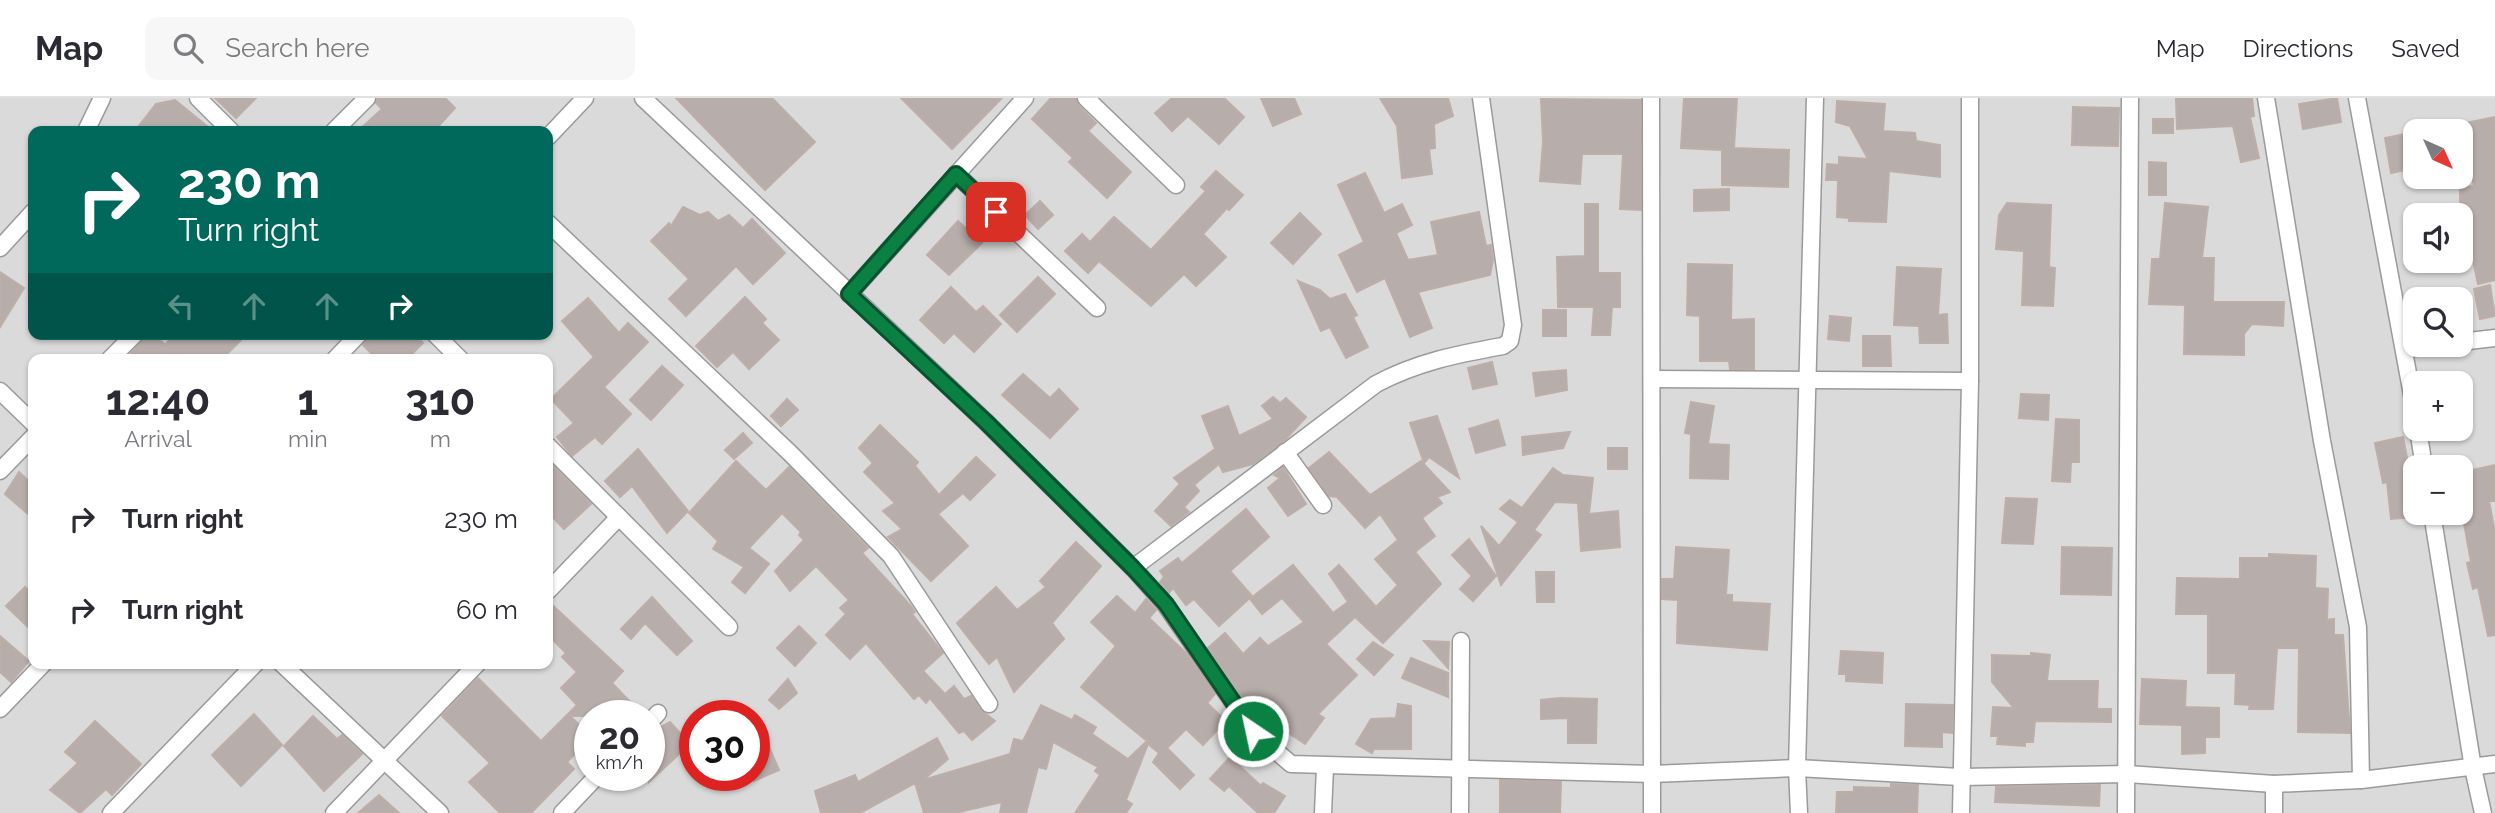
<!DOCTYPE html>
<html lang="en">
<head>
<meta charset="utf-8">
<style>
  body { margin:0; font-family:Raleway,sans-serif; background:#f7f7f7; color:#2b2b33; height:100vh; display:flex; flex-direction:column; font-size:26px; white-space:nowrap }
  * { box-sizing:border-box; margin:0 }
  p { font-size:23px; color:#7c7c81 }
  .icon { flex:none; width:38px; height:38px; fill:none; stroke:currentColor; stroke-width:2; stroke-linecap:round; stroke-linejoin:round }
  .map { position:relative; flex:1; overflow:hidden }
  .side { position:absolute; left:28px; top:256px; width:525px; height:315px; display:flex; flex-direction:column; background:#fff; border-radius:14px; box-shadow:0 2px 5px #0004 }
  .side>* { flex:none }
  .top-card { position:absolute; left:28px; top:28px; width:525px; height:214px; border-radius:14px; box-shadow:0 2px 5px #0004; background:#00695c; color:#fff; overflow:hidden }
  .needle { width:46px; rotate:135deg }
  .controls { position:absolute; left:2403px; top:21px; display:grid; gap:14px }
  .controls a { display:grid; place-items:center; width:70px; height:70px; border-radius:14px; background:#fff; box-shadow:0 2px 5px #0004; font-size:35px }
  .speed { position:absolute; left:574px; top:602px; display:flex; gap:14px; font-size:35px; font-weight:700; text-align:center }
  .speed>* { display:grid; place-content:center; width:91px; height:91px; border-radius:50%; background:#fff; box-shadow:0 2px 5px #0004; line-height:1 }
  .speed small { font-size:18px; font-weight:400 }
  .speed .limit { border:10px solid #d22; background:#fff; color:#111 }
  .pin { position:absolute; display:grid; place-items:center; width:60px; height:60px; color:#fff; margin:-30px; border-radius:14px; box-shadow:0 4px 10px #0006 }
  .me { position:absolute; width:77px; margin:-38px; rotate:326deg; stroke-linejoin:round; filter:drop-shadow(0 0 5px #0008) }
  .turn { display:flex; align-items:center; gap:24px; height:147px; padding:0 35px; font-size:32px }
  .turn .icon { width:91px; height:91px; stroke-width:2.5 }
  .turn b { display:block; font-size:49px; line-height:60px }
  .lanes { display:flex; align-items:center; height:66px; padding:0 35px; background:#0003; justify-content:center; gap:35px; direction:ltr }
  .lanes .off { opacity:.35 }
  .eta { display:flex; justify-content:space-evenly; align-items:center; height:119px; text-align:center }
  .eta b { font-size:42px; font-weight:700; line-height:49px }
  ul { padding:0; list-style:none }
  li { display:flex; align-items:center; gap:21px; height:91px; padding:0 35px }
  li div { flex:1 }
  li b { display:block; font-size:26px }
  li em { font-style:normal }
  header { display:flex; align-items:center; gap:42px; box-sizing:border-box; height:98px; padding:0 35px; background:#fff; border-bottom:2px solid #e1e1e2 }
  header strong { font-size:33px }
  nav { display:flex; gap:38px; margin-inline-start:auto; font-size:24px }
  .search { width:490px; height:63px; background:#f7f7f7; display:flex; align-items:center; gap:18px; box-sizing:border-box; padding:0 24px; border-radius:14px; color:#7c7c81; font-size:26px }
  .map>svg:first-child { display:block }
</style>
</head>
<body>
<header>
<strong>Map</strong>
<div class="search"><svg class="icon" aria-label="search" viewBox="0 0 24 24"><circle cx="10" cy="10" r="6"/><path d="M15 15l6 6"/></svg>Search here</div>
<nav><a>Map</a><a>Directions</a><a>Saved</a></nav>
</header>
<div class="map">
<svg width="2495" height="715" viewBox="0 0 2495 715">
  <rect width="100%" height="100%" fill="#eee9e4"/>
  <path fill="#dbdadb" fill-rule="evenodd" d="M0 0H2495V715H0ZM33 33H548V236H33ZM2415 33H2460V79H2415ZM2415 117H2460V163H2415ZM2415 201H2460V247H2415ZM33 261H548V565H33ZM2415 285H2460V331H2415ZM2415 369H2460V415H2415ZM590 618H649V677H590ZM695 618H754V677H695Z"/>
  <g fill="#b7adaa" stroke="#beaea8" stroke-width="2">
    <polygon points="215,0 256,0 236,20"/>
    <polygon points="377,0 445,0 455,10 434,33 358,33 382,11 376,5"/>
    <polygon points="676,0 772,0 815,44 765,92"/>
    <polygon points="901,0 1002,0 952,51"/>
    <polygon points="1051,0 1076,0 1079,8 1096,25 1088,33 1131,74 1107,100 1069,64 1073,60 1032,21"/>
    <polygon points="1172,0 1224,0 1244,19 1219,46 1188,18 1172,33 1155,15"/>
    <polygon points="1261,0 1294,0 1301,16 1273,28"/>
    <polygon points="1380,0 1448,0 1453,18 1434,26 1435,50 1429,51 1432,76 1402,80 1397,28"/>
    <polygon points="1684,0 1737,0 1734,50 1789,52 1788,89 1722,87 1722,52 1681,50"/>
    <polygon points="2176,0 2252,0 2254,18 2250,19 2259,60 2241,64 2233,28 2177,31"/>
    <polygon points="2337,0 2341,24 2303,31 2299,6"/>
    <polygon points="1541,1 1641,2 1641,112 1620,111 1623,56 1582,56 1580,86 1540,83 1543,44"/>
    <polygon points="175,2 213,33 135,33 156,6"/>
    <polygon points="1837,3 1885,6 1883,33 1915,35 1916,43 1940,47 1940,79 1889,73 1886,124 1849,123 1849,120 1837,119 1838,82 1826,82 1827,66 1839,67 1839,59 1868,61 1850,28 1836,24"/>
    <polygon points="2073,9 2119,10 2118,48 2072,47"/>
    <polygon points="2495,19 2495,182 2478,186 2472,158 2460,160 2460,90 2474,88 2468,60 2460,62 2460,26"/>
    <rect x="2153" y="21" width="20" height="14"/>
    <polygon points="2415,34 2415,70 2391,75 2385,40"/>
    <polygon points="2149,64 2166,65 2166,97 2149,97"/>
    <polygon points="1216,73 1243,97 1229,112 1227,110 1203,136 1226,159 1196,188 1184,176 1151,208 1099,163 1088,175 1065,153 1082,136 1090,144 1114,119 1151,152 1206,93 1201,89"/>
    <polygon points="1365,75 1384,115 1402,106 1412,127 1396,135 1408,162 1438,157 1431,124 1479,114 1486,148 1491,147 1493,162 1490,177 1418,194 1432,230 1410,239 1385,180 1357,194 1339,157 1364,144 1338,87"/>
    <polygon points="1729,91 1729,112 1694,113 1694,92"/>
    <polygon points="1040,103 1053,117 1038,131 1025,117"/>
    <polygon points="2007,105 2051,107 2049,169 2055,170 2053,208 2022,207 2024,153 1996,151 1999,117"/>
    <polygon points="2165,105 2208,109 2202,160 2214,160 2213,204 2284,204 2283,228 2252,226 2244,236 2244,257 2184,256 2185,207 2149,206 2152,161 2160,161"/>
    <polygon points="1585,106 1598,106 1598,175 1620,175 1620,209 1612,209 1610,237 1592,237 1594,209 1558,209 1557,159 1585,158"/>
    <polygon points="683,109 700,117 708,114 718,123 729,117 743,130 752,121 785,155 753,186 736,168 686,218 669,201 689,181 651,143 669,125 671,128"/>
    <polygon points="1300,115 1321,136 1293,166 1271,145"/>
    <polygon points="958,123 982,145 949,177 927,157"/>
    <polygon points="1688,166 1732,167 1731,222 1754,221 1754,271 1730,271 1729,263 1700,263 1700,218 1687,217"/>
    <polygon points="1897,169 1941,171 1938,217 1947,216 1948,245 1920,245 1919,228 1894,227"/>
    <polygon points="0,174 24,190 0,229"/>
    <polygon points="1038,179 1055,196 1017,234 1000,217"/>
    <polygon points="1298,183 1320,192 1330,201 1345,196 1357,217 1353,219 1368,249 1346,260 1330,229 1321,233"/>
    <polygon points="2490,187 2495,218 2480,221 2474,191"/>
    <polygon points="951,189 976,214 983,208 1001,226 974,254 954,235 944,245 920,222"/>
    <polygon points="745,199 766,221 762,225 779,242 749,271 733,254 717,269 696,248"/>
    <polygon points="588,200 619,235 628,225 648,244 604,289 631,316 602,346 595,339 572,358 557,339 574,325 551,301 594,259 562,223"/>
    <rect x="1543" y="212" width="23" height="26"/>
    <polygon points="1830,218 1851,220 1849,243 1828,241"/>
    <polygon points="145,236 154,236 165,247 175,236 247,236 222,261 181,261 175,255 178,261 137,261 131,255"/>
    <polygon points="369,236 415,236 423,245 407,261 377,261 363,247"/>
    <polygon points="1863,238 1890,238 1891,268 1863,268"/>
    <polygon points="1492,264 1497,286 1473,291 1468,270"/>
    <polygon points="662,268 683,287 651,322 630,302"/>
    <polygon points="1566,272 1567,292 1536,298 1533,275"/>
    <polygon points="1023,276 1050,300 1059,291 1078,311 1050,340 1002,297"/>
    <polygon points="2021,296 2049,297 2048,322 2019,320"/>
    <polygon points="1273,299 1280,305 1286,300 1306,319 1285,342 1253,366 1223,374 1219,366 1194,387 1199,393 1184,409 1189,414 1171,428 1155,413 1180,386 1174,380 1215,351 1202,318 1228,308 1239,338 1273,321 1262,308"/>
    <polygon points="787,301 798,312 781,328 771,318"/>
    <polygon points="1691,304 1714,308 1708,346 1729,347 1728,381 1690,380 1691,336 1685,335"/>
    <polygon points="1437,318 1459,380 1429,359 1424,365 1410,325"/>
    <polygon points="2056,321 2079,322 2079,364 2071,364 2070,384 2052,383"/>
    <polygon points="1498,322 1505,347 1476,355 1469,331"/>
    <polygon points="880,327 918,364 915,368 939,397 976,359 995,377 970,402 963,395 938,416 968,448 931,483 888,439 902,431 883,413 895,405 864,374 873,365 859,350"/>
    <polygon points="1570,334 1563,350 1523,357 1522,339"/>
    <polygon points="743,335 752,345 734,361 725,352"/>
    <polygon points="2403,339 2412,386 2415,385 2415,419 2391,421 2387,384 2383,385 2375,345"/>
    <rect x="1608" y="350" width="19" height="21"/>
    <polygon points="638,351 688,413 667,435 632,388 620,399 605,383"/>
    <polygon points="1329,354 1370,397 1421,363 1450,394 1437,399 1442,405 1422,420 1435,438 1415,454 1441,486 1383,545 1355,519 1326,546 1357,577 1318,616 1324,620 1305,646 1263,618 1242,599 1208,550 1225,535 1243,556 1260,540 1268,548 1304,524 1282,500 1262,516 1250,501 1293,467 1333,515 1348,504 1329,476 1339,467 1376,509 1398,487 1375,461 1398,442 1380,416 1365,430 1337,399 1329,398 1309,370"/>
    <polygon points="548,363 591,406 564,431 548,414"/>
    <polygon points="736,363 766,392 789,369 868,450 862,455 911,508 915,514 912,516 943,555 923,573 945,596 954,588 964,601 971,598 981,612 995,623 972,642 964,633 959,635 930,600 926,605 919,597 914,601 866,545 850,561 826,537 846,516 840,510 849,502 816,468 790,493 775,473 804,442 799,437 801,434 782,415 749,450 769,466 745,495 732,484 744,469 713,451 718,443 689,415"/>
    <polygon points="2495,367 2495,403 2489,403 2495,434 2495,537 2488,538 2478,489 2473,491 2467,465 2471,464 2463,420 2472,418 2463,374"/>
    <polygon points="1283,369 1306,406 1288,418 1268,390 1280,380 1274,377"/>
    <polygon points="1553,370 1563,377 1593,380 1589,416 1618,413 1620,449 1581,453 1578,405 1555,404 1534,432 1541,437 1501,487 1481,428 1499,448 1518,424 1500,411 1510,402 1522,410"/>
    <polygon points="19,374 33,387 33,408 28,416 5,396"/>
    <polygon points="2006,400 2037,401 2033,446 2002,445"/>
    <polygon points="1246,411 1269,439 1230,473 1252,498 1219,528 1194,501 1186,507 1173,490 1169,495 1160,484 1164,479 1160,473 1178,460 1182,465"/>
    <polygon points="1469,441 1496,478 1473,503 1460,491 1472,478 1452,457"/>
    <polygon points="1076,444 1101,468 1052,525 1064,541 1014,594 997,559 989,566 957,525 996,489 1017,512 1046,489 1040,483"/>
    <polygon points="1676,449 1729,452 1726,497 1732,497 1732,504 1770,506 1767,552 1677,545 1678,502 1662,501 1662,481 1674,481"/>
    <polygon points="2062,449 2112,450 2111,497 2061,496"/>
    <polygon points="2269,456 2316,458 2315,490 2328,491 2327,522 2334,521 2334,537 2343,537 2350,635 2298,634 2299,550 2277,550 2273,611 2249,611 2250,607 2235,606 2236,575 2208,575 2208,516 2176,516 2177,480 2240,481 2240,460 2269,460"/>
    <polygon points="1536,474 1554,474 1554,504 1537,504"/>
    <polygon points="25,489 33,497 33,534 6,508"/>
    <polygon points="1117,498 1135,515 1146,501 1156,512 1149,520 1186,555 1215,596 1207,605 1226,623 1203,647 1186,631 1167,650 1194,677 1180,691 1153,664 1159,655 1148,646 1126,702 1132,706 1126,715 1075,715 1100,677 1095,673 1098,669 1053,644 1046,671 1038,669 1026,715 1000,715 1002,704 955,715 924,715 915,685 860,715 821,715 815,693 855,677 858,684 937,640 948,661 923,682 1010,656 1014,641 1023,643 1041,607 1072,622 1075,617 1096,629 1092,636 1128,661 1147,643 1081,589 1116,548 1091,524"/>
    <polygon points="652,499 692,543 677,557 645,525 631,541 621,531"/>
    <polygon points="548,503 623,573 612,585 635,609 626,618 570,618 590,637 590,641 567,664 574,671 531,715 500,715 469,684 490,665 442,618 478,580 541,643 577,607 561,590 577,574 562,559 566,555 548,537"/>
    <polygon points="799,528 816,545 795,568 777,550"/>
    <polygon points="0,538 29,563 11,584 0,574"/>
    <polygon points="1424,543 1449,544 1448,570"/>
    <polygon points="1373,544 1393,557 1374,577 1357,561"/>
    <polygon points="1841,553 1883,555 1882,585 1846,583 1846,576 1839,576"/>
    <polygon points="2031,555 2050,557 2047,583 2098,583 2097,611 2111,611 2111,624 2035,623 2033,644 2025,644 2025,648 1997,646 1998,638 1991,638 1993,609 2014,610 1992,584 1992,557 2031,558"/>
    <polygon points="1411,560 1448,575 1448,599 1402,580"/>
    <polygon points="788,581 797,595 779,611 769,602"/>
    <polygon points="2142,581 2186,583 2185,609 2219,610 2219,639 2205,639 2205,655 2182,656 2182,627 2140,626"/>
    <polygon points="1560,600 1597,601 1596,645 1568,645 1568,620 1541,621 1541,602"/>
    <polygon points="1398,606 1411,608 1411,651 1374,651 1372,655 1356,646 1371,621 1396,620"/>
    <polygon points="1906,606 1953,607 1952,635 1942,634 1942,649 1905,648"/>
    <polygon points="254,616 282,647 241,688 212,657"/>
    <polygon points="313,618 337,641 342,637 362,656 324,693 284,648"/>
    <polygon points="95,623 141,666 112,697 106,691 80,715 50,692 78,665 65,654"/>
    <polygon points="670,624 690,646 649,684 649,635"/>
    <polygon points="766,642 779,672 754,683 754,647"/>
    <polygon points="1230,659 1261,688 1263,685 1285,698 1274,715 1258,715 1229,688 1224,693 1210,681"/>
    <polygon points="1500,682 1561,684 1560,715 1500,715"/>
    <polygon points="1891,686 1918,687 1917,715 1836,715 1837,694 1854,694 1854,689 1891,690"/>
    <polygon points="2100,687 2099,708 1995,704 1996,689"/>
    <polygon points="379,697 399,715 358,715"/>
  </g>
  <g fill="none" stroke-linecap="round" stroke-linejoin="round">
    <g stroke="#9a9a9a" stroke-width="19">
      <g id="street">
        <polyline points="198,0 231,33"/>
        <polyline points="643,0 986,324 1133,470 1165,506 1253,633 1291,666 1652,676 1797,670 1960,679 2127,676 2274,686 2361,682 2495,666"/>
        <polyline points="1086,0 1176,87"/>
        <polyline points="1651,0 1652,715"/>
        <polyline points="2266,0 2322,343 2358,529 2361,682"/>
        <polyline points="2357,0 2415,313"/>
        <polyline points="86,33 102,0"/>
        <polyline points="334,33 367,0"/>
        <polyline points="548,39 585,0"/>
        <polyline points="956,76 1097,210"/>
        <polyline points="548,125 791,356 891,458 989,606"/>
        <polyline points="0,150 33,114"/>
        <polyline points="849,196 1025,0"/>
        <polyline points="435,236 460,261"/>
        <polyline points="2460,244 2495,240"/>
        <polyline points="2405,251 2438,247"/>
        <polyline points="110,261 135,236"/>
        <polyline points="335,261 359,236"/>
        <polyline points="1653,281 1970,283"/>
        <polyline points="0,293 33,325"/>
        <polyline points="2418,331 2424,369"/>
        <polyline points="548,348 729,529"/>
        <polyline points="1285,354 1323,407"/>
        <polyline points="0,373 33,339"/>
        <polyline points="2432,415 2473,670 2483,715"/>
        <path d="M1133 470 1376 286C1417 264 1458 256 1503 248L1510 243 1513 227 1481 0"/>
        <polyline points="548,493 619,419"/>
        <polyline points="281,565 440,715"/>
        <polyline points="0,611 44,565"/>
        <polyline points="649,625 658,615"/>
        <polyline points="2274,686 2274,715"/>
        <polyline points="111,715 256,565"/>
        <polyline points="334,715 478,565"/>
        <polyline points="562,715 598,677"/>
        <polyline points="1323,715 1325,669"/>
        <polyline points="1460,715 1461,543"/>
        <polyline points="1799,715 1797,670 1815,0"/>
        <polyline points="1961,715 1970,283 1970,0"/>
        <polyline points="2126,715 2130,0"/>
      </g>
    </g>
    <use href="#street" stroke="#fff" stroke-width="16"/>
  </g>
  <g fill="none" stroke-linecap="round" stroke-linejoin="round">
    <g stroke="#07532c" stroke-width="18">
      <polyline id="route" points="996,114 956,76 849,196 986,324 1133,470 1166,506 1253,633"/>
    </g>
    <use href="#route" stroke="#0b8043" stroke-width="12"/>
  </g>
</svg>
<div class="controls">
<a><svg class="needle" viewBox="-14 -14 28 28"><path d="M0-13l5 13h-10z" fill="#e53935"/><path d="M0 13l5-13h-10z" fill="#7c7c81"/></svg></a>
<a><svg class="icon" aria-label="sound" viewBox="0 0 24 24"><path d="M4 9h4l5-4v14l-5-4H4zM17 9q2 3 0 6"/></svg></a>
<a><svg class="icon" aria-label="search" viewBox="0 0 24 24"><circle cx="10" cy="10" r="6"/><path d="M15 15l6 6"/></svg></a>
<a>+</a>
<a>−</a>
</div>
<div class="speed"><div>20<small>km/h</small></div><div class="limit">30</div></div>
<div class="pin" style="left:996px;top:114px;background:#d93025"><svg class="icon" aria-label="arrive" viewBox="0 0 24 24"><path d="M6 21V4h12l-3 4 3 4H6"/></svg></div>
<svg class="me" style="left:1253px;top:633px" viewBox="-20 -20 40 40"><circle r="17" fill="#0b8043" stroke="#fff" stroke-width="3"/><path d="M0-11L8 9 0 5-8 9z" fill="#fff"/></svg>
<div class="top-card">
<div class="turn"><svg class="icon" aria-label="right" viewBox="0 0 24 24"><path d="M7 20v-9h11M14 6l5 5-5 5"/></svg><div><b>230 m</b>Turn right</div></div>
<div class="lanes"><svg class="icon off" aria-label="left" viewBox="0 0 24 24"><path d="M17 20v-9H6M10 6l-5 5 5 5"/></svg><svg class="icon off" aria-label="ahead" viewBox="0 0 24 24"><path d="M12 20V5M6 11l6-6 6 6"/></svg><svg class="icon off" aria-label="ahead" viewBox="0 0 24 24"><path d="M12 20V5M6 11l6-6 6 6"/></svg><svg class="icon" aria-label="right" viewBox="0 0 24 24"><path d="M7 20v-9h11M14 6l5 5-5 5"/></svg></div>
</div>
<section class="side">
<div class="eta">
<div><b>12:40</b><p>Arrival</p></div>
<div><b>1</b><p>min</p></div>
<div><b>310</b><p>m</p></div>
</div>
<ul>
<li><svg class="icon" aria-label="right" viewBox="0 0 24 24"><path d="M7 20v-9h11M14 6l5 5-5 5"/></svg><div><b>Turn right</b></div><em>230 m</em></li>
<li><svg class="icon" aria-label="right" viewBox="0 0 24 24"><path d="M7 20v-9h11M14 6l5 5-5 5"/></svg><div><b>Turn right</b></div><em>60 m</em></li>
</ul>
</section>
</div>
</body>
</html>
